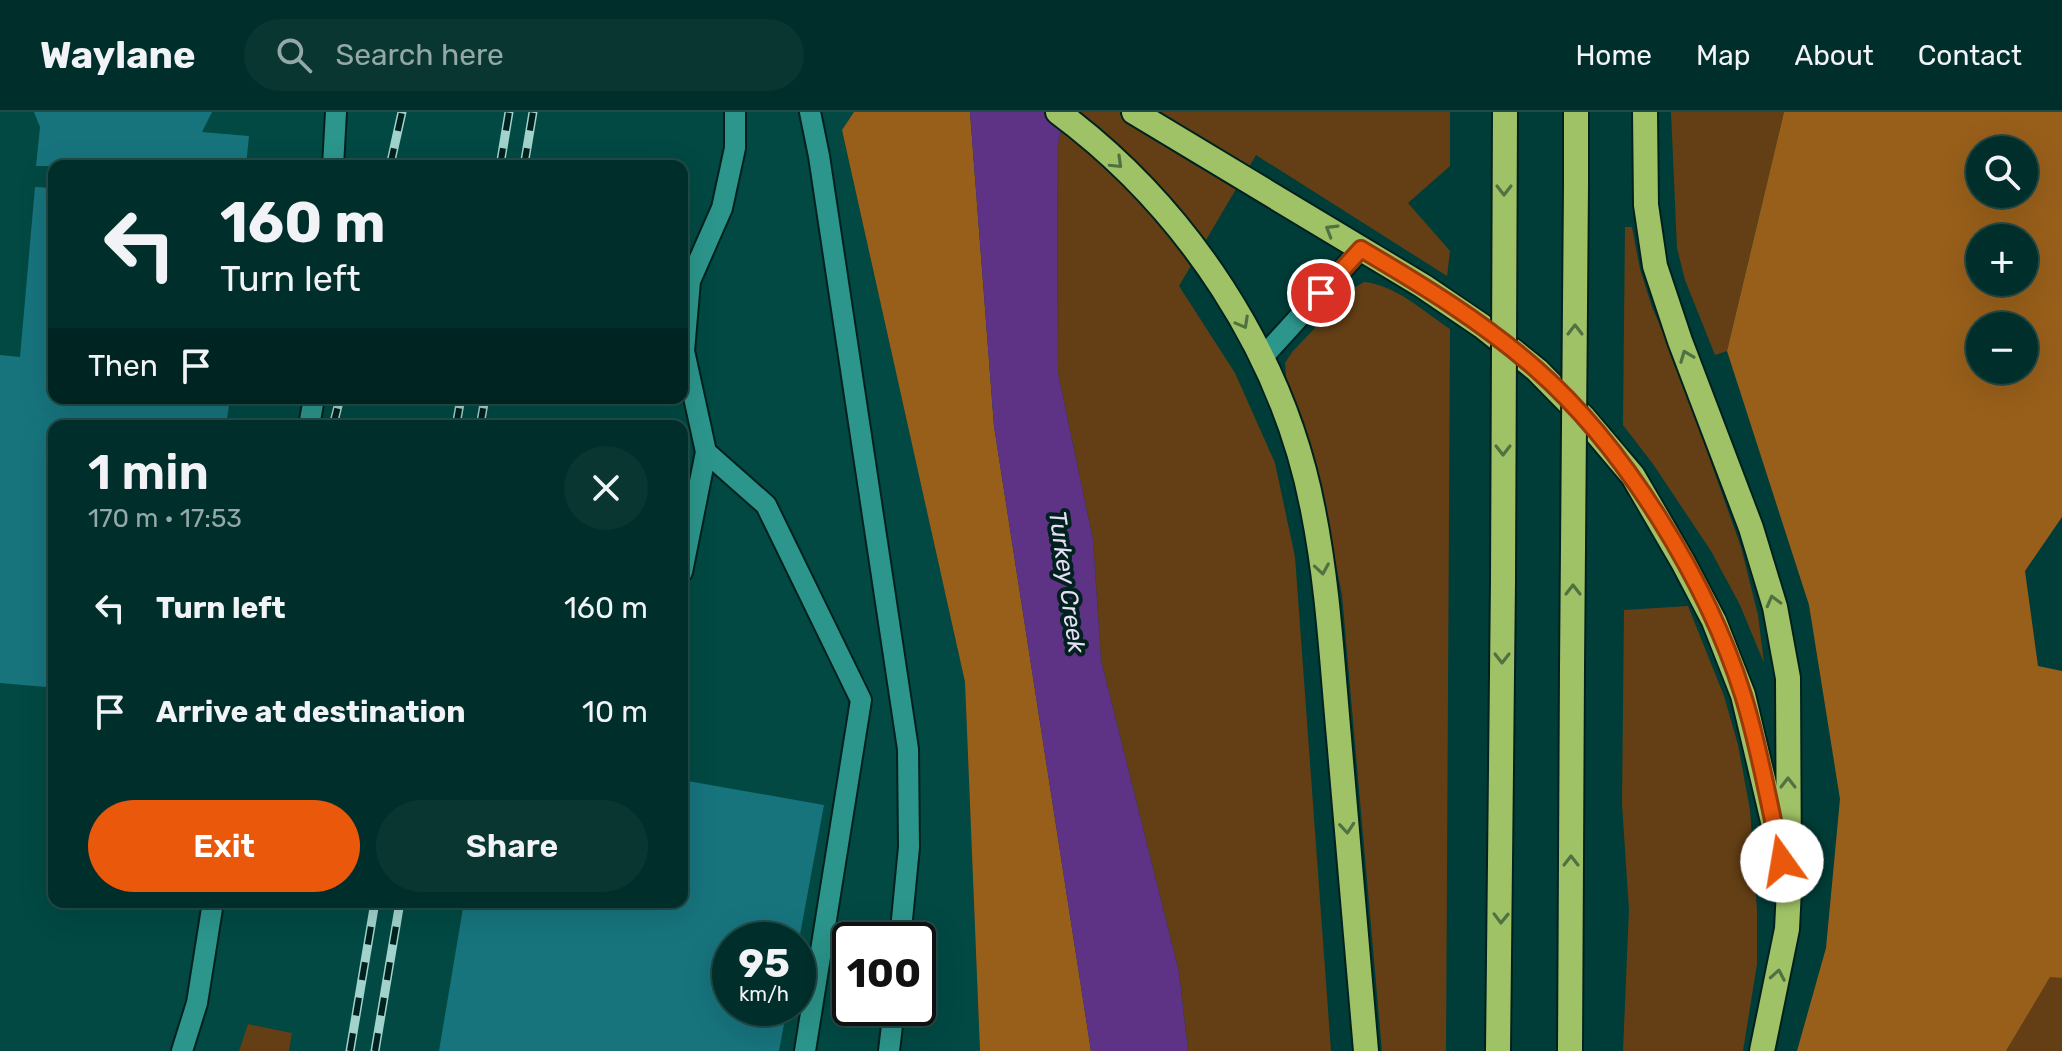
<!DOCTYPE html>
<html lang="en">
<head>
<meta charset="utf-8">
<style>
  body { margin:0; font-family:Rubik,sans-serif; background:#0a3632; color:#f1f3f6; height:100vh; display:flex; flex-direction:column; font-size:30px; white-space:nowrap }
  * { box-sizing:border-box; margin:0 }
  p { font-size:26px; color:#95a8a8 }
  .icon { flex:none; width:44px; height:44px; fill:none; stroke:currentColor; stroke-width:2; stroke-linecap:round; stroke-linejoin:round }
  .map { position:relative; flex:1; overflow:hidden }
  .details { position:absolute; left:48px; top:308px; width:640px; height:488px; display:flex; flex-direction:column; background:#002e2a; border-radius:16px; box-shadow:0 8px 32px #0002,0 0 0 2px #224a47 }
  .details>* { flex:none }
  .guide { position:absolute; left:48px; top:48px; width:640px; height:244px; border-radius:16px; box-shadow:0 8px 32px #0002,0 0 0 2px #224a47; background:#002e2a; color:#f1f3f6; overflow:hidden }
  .buttons { position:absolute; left:1966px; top:24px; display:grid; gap:16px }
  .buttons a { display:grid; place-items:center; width:72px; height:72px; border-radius:50%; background:#002e2a; box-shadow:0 8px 32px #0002,0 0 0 2px #224a47; font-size:40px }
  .speed { position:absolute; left:712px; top:810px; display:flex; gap:16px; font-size:40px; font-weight:700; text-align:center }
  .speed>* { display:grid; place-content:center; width:104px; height:104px; border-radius:50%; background:#002e2a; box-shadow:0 8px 32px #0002,0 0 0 2px #224a47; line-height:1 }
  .speed small { font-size:20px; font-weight:400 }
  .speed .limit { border:4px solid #111; border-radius:12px; background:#fff; color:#111 }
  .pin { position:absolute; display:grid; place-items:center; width:68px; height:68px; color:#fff; margin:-34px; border:4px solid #fff; border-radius:50%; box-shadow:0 2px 8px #0007 }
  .me { position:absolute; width:88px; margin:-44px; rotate:347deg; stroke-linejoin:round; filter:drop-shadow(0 0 6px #0008) }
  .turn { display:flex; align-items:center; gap:28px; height:168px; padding:0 40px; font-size:36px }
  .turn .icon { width:104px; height:104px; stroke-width:2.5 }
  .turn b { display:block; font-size:56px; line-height:68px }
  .then { display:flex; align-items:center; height:76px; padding:0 40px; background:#0003; gap:16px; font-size:30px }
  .round { display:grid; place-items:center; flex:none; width:84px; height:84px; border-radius:42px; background:#0a3632 }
  .head { display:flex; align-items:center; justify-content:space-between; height:136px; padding:0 40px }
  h1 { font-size:48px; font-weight:600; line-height:60px }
  .action { display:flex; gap:16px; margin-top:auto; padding:16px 40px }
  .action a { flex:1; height:92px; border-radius:48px; background:#ea580c; color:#fff; font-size:32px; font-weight:600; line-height:92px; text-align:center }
  .action a+a { background:#0a3632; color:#f1f3f6 }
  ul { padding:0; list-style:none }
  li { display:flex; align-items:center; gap:24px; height:104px; padding:0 40px }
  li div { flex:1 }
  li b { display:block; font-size:30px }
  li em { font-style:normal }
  header { display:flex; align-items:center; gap:48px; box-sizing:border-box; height:112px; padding:0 40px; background:#002e2a; border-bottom:2px solid #224a47 }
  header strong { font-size:38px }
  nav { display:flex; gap:44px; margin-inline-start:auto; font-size:28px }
  .search { width:560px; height:72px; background:#0a3632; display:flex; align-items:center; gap:20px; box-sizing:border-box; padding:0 28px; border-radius:44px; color:#95a8a8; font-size:30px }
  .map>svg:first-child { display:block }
</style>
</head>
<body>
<header>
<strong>Waylane</strong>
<div class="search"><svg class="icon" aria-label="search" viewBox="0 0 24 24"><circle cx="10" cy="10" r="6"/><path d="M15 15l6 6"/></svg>Search here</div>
<nav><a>Home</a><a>Map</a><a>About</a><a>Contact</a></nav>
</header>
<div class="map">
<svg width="2062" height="939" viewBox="0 0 2062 939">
  <rect width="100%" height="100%" fill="#003d38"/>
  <path fill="#024943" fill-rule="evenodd" d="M0 0H854L842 19 965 570 980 939H289L292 921 249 912 239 939H0ZM54 54H682V286H54ZM54 314H682V790H54ZM730 828H798V896H730ZM850 828H918V896H850Z"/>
  <g fill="#643f15">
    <polygon points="1066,0 1450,0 1450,54 1408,91 1450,139 1447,164 1256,43 1179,174 1235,261 1275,351 1295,445 1331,939 1188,939 1179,860 1101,548 1093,428 1058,261 1057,36"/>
    <polygon points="1671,0 1784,0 1727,239 1715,243 1685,168 1677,136"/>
    <polygon points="1625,115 1632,115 1640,157 1652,195 1672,241 1741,435 1758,503 1764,551 1740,493 1711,439 1653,352 1623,313"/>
    <path d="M1364 170C1396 173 1424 200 1450 217L1446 939H1382L1342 483 1318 365 1286 265 1285 251 1293 239 1352 177Z"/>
    <polygon points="1688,494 1724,584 1738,633 1750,698 1757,799 1757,852 1743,939 1623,939 1629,798 1622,692 1624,498"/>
    <polygon points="2050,864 2062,866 2062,939 2006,939"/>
    <polygon points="248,912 292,921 289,939 239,939"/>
  </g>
  <g fill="#985f1a" fill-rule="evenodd">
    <polygon points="854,0 970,0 994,314 1091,939 980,939 965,570 842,18"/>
    <path d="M1784 0H2062V405L2025 459 2038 554 2062 559V866L2050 865 2006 939H1797L1826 836 1840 687 1809 493 1727 239ZM1980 38H2024V82H1980ZM1980 126H2024V170H1980ZM1980 214H2024V258H1980Z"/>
  </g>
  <polygon fill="#5e3285" points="970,0 1066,0 1057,36 1058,261 1093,428 1101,548 1179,860 1188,939 1091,939 994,314"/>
  <g fill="#17747d">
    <polygon points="34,0 212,0 202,20 249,24 246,54 36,54 40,15"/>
    <polygon points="35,75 54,76 54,286 230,286 226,314 54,314 54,543 51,543 46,575 0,571 0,243 20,245"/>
    <polygon points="682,668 824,693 799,828 730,828 730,896 787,896 779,939 439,939 464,790 682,790"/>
  </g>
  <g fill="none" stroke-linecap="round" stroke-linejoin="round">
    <g stroke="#01211e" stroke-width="24">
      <g id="minor">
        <polyline points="810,0 819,44 908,637 909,735 900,828"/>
        <polyline points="333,54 336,0"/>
        <polyline points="1262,246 1361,137"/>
        <polyline points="309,314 314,286"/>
        <polyline points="706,340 766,393 861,588 805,939"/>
        <polyline points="682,460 706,340 684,239 690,169 722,96 735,36 735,0"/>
        <polyline points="182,939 197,891 213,790"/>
        <polyline points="889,939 894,896"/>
      </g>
    </g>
    <g stroke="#01211e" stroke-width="28">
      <g id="highway">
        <path d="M1058 0C1186 95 1283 241 1313 398 1328 473 1332 550 1339 626 1348 730 1357 835 1366 939"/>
        <polyline points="1134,0 1423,174 1482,214 1537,258 1584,306 1633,364 1683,450 1714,509 1743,583 1789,777"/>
        <polyline points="1576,0 1576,73"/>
        <polyline points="1645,0 1646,93 1655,154 1680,229 1751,416 1775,495 1788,566 1789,777 1787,817 1762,939"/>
        <polyline points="1498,939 1503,468"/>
        <polyline points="1570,939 1572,556"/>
      </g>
    </g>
    <use href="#minor" stroke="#2c968c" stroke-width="20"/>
    <use href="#highway" stroke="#a0c266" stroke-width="24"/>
    <g stroke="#a1d2cc" stroke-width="9">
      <g id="rail">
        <polyline points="390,54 402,0"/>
        <polyline points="500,54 509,0"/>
        <polyline points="524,54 533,0"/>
        <polyline points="333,314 340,286"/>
        <polyline points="456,314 461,286"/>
        <polyline points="480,314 485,286"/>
        <polyline points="350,939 375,790"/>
        <polyline points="375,939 400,790"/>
      </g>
    </g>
    <use href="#rail" stroke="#01211e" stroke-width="6" stroke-dasharray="18" stroke-linecap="butt"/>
    <g stroke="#01211e" stroke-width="28" stroke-linecap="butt">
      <g id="highway-bridge">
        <polyline points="1503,468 1505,0"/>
        <polyline points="1572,556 1576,73"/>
      </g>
    </g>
    <use href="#highway-bridge" stroke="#a0c266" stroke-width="24"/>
  </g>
  <defs><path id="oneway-chevron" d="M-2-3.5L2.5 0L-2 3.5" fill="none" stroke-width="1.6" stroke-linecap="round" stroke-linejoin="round" transform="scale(2)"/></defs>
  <g stroke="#507242">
    <use href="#oneway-chevron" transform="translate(1117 51) rotate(44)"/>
    <use href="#oneway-chevron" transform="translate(1504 78) rotate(90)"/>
    <use href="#oneway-chevron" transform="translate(1331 118) rotate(-149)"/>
    <use href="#oneway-chevron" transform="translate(1243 211) rotate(61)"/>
    <use href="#oneway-chevron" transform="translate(1575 218) rotate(-90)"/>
    <use href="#oneway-chevron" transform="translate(1686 244) rotate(-111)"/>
    <use href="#oneway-chevron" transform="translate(1503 338) rotate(90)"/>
    <use href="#oneway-chevron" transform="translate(1322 457) rotate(81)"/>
    <use href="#oneway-chevron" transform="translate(1573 478) rotate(-90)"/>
    <use href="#oneway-chevron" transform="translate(1773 489) rotate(-105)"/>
    <use href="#oneway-chevron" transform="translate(1502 546) rotate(90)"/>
    <use href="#oneway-chevron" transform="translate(1788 671) rotate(-90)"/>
    <use href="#oneway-chevron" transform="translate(1347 716) rotate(85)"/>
    <use href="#oneway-chevron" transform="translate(1571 749) rotate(-90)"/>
    <use href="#oneway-chevron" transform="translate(1501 806) rotate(91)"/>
    <use href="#oneway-chevron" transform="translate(1778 863) rotate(-80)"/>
  </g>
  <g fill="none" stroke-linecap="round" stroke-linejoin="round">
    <g stroke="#983908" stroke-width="20">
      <path id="route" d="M1321 181 1361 137C1422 173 1483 210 1536 257 1625 335 1708 471 1743 583 1760 637 1769 694 1782 749"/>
    </g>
    <use href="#route" stroke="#ea580c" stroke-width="14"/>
  </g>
  <g text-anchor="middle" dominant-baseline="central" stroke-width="8" stroke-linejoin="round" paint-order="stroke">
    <g font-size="24" font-style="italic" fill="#e7ddf4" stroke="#01211e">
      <text transform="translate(1067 470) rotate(82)">Turkey Creek</text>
    </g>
  </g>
</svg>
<div class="buttons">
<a><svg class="icon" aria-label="search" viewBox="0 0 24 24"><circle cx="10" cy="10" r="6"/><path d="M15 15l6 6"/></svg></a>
<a>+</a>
<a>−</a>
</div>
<div class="speed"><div>95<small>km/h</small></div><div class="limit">100</div></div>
<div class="pin" style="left:1321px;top:181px;background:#d93025"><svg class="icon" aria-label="arrive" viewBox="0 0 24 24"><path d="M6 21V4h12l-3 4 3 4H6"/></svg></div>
<svg class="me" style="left:1782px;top:749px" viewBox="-20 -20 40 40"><circle r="19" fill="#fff"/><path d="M0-13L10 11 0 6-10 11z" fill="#ea580c"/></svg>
<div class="guide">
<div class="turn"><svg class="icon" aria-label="left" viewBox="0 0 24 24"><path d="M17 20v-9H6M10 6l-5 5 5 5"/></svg><div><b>160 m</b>Turn left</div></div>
<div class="then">Then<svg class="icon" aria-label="arrive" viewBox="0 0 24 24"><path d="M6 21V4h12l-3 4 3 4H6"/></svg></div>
</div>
<section class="details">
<div class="head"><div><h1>1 min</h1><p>170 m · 17:53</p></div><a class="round"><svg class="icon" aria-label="close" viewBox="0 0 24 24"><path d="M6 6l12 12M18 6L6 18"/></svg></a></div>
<ul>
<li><svg class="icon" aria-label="left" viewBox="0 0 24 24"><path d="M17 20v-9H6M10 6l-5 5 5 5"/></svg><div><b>Turn left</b></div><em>160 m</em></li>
<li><svg class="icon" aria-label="arrive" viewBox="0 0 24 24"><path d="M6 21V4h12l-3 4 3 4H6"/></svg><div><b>Arrive at destination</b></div><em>10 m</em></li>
</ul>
<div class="action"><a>Exit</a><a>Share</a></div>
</section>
</div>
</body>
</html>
